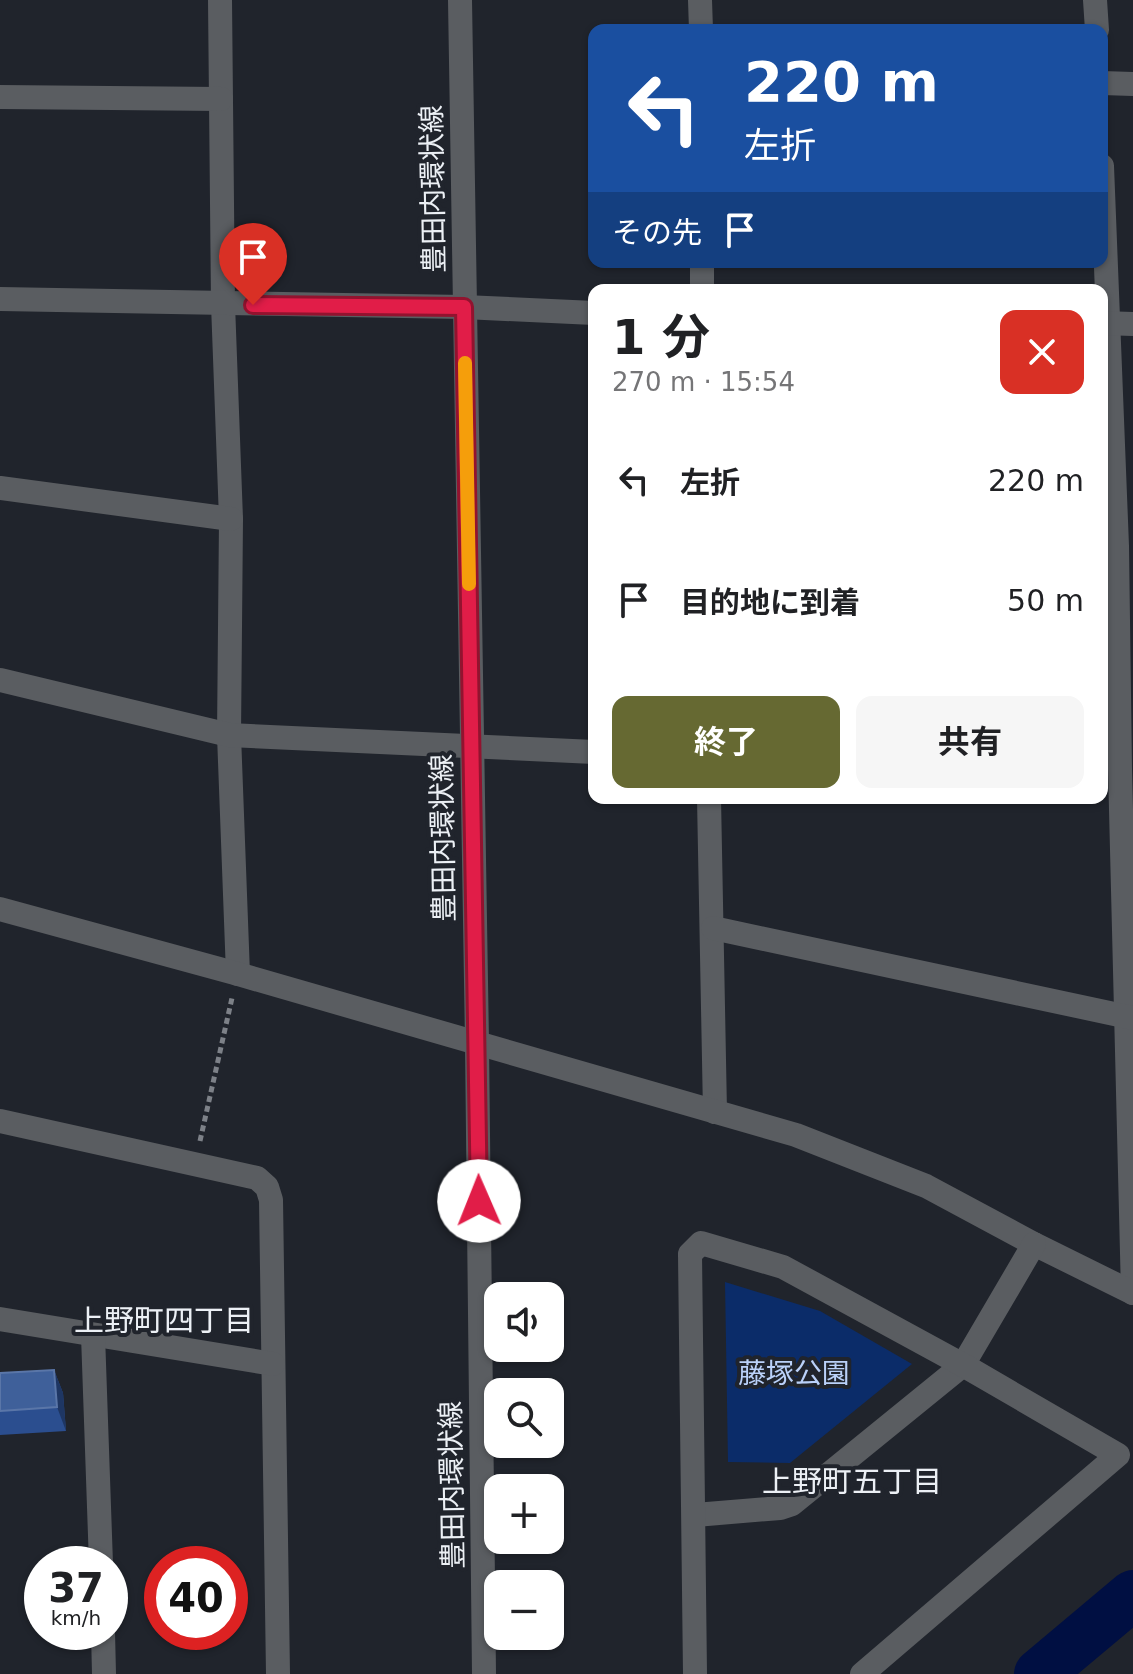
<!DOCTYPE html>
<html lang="ja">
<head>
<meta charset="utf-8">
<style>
  body { margin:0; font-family:"DejaVu Sans","Noto Sans JP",sans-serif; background:#f6f6f6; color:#202124; height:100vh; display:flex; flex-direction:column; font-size:30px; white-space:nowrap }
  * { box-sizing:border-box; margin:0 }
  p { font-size:26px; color:#757577 }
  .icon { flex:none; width:44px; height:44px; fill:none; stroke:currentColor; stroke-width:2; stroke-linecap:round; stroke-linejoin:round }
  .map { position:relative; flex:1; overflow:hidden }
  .sheet { position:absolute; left:588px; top:284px; width:520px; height:520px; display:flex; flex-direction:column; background:#fff; border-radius:16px; box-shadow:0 2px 6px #0004 }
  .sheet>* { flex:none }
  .guide { position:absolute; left:588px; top:24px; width:520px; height:244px; border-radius:16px; box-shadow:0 2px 6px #0004; background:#1a4fa0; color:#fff; overflow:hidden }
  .buttons { position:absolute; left:484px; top:1282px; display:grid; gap:16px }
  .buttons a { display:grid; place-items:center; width:80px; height:80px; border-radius:16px; background:#fff; box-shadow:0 2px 6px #0004; font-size:40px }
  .speed { position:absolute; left:24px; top:1546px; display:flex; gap:16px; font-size:40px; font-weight:700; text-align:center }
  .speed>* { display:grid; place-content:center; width:104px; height:104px; border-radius:50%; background:#fff; box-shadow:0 2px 6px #0004; line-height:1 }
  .speed small { font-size:20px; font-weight:400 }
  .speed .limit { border:12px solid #d22; background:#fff; color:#111 }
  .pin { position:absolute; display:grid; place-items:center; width:68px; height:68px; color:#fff; margin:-82px -34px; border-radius:50% 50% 50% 0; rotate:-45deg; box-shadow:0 0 8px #0007 }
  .pin .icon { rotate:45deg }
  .me { position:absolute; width:88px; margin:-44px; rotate:359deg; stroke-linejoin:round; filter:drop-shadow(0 0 6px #0008) }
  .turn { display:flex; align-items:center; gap:28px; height:168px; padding:0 24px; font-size:36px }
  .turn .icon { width:104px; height:104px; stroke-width:2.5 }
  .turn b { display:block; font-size:56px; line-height:68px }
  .then { display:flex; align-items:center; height:76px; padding:0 24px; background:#0003; gap:16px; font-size:30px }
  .round { display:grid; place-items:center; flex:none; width:84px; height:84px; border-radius:16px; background:#f6f6f6 }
  .summary { display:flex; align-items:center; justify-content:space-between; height:136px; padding:0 24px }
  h1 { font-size:48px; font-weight:700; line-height:60px }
  .button { display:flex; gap:16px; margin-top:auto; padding:16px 24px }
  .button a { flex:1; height:92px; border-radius:16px; background:#666932; color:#fff; font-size:32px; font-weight:700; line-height:92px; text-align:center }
  .button a+a { background:#f6f6f6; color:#202124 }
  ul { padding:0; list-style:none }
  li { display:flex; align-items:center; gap:24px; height:120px; padding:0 24px }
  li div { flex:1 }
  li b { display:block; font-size:30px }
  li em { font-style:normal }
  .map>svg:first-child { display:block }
</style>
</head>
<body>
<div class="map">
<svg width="1133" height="1674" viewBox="0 0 1133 1674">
  <rect width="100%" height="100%" fill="#20242c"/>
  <polygon fill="#0b2c69" points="725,1282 820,1311 912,1364 790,1463 728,1462"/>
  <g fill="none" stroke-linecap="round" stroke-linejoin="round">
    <polyline stroke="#000f42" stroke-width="50" points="1039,1674 1133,1595"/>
    <polyline stroke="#7d8188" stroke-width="5" stroke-dasharray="6 4" stroke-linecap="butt" points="200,1141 232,998"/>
    <g stroke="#5a5d61" stroke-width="24">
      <polyline points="220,0 223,304 231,519 229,735 238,974"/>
      <polyline points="460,0 477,1043 484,1674"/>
      <polyline points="700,0 701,30"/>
      <polyline points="1095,0 1097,30"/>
      <polyline points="1102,83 1133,84"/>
      <polyline points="0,97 221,99"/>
      <polyline points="1102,166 1117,546 1120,769 1133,1293"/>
      <polyline points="702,262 702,290"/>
      <polyline points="0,299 464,307 594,313"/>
      <polyline points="1102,323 1133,324"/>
      <polyline points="0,488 231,519"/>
      <polyline points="0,680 229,735 594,752"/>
      <polyline points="709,798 715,1112"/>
      <polyline points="0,909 238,974 796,1135 926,1186 1034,1244 1133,1293"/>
      <polyline points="713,928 1133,1018"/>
      <polyline points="0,1121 257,1178 267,1187 271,1200 278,1674"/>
      <polyline points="0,1319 273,1364"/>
      <polyline points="93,1335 101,1564"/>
      <polyline points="695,1515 780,1508 792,1504 963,1365 1034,1244"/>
      <polyline points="103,1632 104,1674"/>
      <polyline points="695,1674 690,1254 701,1243 783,1267 963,1365 1118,1455 862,1674"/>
    </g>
  </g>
  <polygon fill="#2b4e8f" points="54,1370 63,1393 66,1431 0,1435 0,1373"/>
  <polygon fill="#1e3663" points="54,1370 63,1393 66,1431 57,1407"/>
  <polygon fill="#3f609a" stroke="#5a76a8" stroke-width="2" points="54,1370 57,1407 0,1411 0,1373"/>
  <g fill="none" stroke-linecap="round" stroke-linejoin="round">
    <g stroke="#92132f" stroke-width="20">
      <polyline id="route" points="253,305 464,307 479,1201"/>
    </g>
    <use href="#route" stroke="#e11d48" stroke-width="14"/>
    <polyline stroke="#f59e0b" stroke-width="14" points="465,363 469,584"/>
  </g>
  <g text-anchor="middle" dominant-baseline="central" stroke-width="8" stroke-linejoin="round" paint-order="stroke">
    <g font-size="28" fill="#ecf0f5" stroke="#20242c">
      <text transform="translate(433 189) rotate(-91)">豊田内環状線</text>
      <text transform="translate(443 838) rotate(-91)">豊田内環状線</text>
      <text transform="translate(452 1485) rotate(-91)">豊田内環状線</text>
    </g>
    <g font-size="28" fill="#bad1f9" stroke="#20242c">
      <text x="794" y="1373">藤塚公園</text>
    </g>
    <g font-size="30" fill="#ecf0f5" stroke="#20242c">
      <text x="164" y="1320">上野町四丁目</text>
      <text x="852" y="1481">上野町五丁目</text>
    </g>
  </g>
</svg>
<div class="buttons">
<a><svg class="icon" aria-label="sound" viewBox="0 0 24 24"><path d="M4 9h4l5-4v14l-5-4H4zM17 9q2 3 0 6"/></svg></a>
<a><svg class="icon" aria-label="search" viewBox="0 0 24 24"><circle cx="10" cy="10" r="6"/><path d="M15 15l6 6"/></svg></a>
<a>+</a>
<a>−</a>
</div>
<div class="speed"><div>37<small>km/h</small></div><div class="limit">40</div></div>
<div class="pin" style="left:253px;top:305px;background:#d93025"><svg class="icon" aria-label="arrive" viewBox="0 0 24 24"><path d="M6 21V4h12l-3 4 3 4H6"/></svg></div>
<svg class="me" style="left:479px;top:1201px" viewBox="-20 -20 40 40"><circle r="19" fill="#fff"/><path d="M0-13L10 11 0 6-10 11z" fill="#e11d48"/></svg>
<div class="guide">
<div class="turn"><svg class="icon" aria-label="left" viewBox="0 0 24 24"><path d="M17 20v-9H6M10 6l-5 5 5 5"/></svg><div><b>220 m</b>左折</div></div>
<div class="then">その先<svg class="icon" aria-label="arrive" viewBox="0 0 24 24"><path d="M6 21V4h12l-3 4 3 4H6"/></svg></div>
</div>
<section class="sheet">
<div class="summary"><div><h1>1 分</h1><p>270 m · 15:54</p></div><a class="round" style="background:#d93025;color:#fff"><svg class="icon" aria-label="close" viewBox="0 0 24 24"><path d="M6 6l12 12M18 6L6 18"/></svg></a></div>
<ul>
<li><svg class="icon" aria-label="left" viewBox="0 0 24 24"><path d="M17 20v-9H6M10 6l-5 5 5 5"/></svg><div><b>左折</b></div><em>220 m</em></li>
<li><svg class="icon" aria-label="arrive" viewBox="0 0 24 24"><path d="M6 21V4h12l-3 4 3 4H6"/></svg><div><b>目的地に到着</b></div><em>50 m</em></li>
</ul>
<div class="button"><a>終了</a><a>共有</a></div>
</section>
</div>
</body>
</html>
